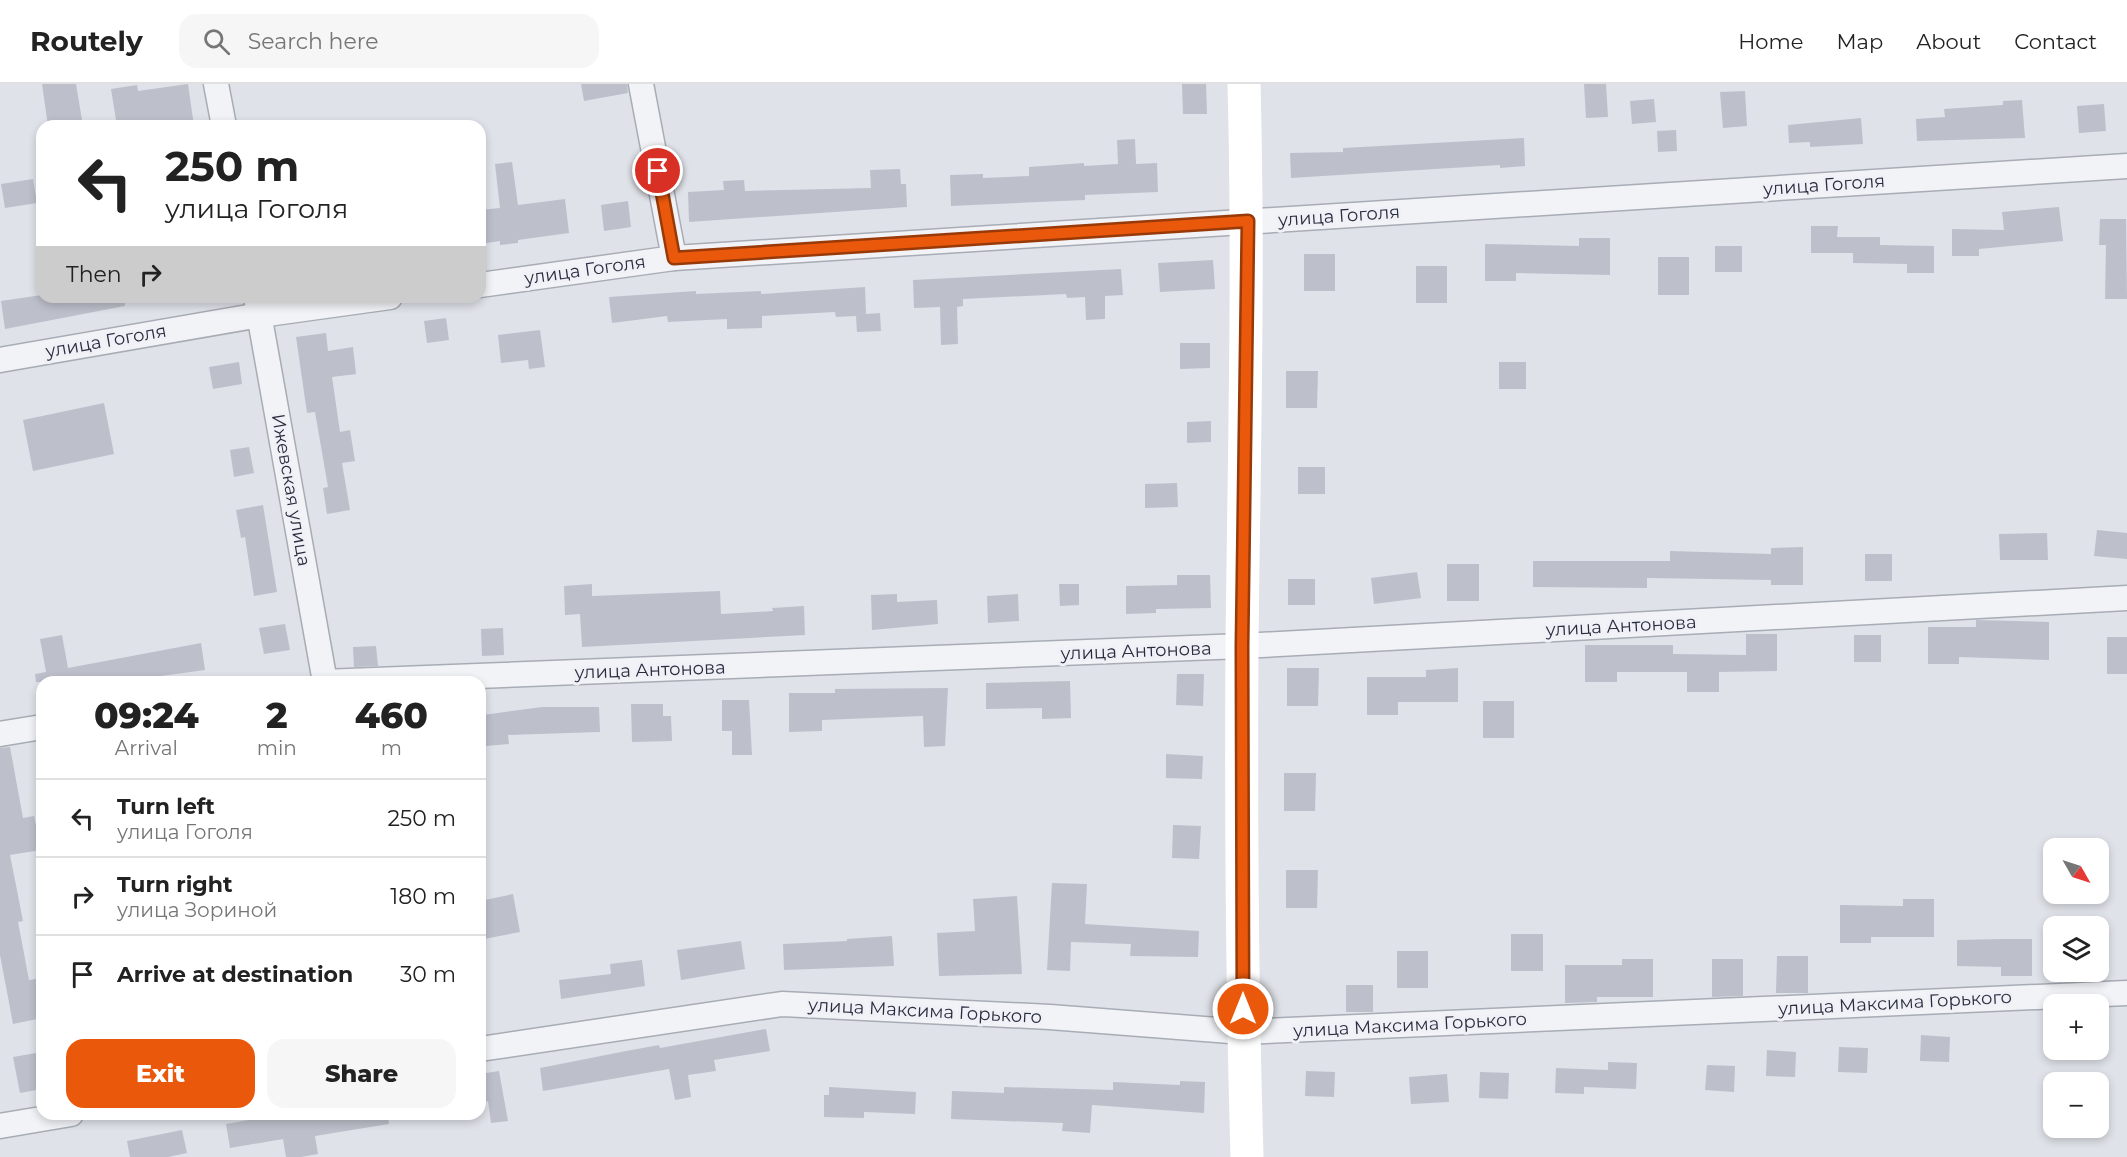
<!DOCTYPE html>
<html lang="en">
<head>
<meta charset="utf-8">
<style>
  body { margin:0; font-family:Montserrat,sans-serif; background:#f6f6f6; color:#222; height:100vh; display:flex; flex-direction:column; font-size:22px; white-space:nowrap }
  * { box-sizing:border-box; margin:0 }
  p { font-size:20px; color:#767676 }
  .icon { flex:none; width:33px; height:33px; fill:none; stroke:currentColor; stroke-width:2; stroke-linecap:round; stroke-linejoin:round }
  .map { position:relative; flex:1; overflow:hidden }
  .panel { position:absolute; left:36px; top:592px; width:450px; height:444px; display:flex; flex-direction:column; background:#fff; border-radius:18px; box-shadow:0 3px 9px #0003 }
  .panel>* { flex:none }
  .hud { position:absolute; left:36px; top:36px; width:450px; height:183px; border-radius:18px; box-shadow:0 3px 9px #0003; background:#fff; color:#222; overflow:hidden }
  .needle { width:39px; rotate:129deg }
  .fabs { position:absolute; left:2043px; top:754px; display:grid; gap:12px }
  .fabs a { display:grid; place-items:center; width:66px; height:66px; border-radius:12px; background:#fff; box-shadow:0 3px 9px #0003; font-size:30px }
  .pin { position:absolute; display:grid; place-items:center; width:51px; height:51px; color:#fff; margin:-26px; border:3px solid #fff; border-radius:50%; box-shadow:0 2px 6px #0007 }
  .me { position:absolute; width:66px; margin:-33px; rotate:0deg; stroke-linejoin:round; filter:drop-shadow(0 0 4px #0008) }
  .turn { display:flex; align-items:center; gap:21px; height:126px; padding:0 30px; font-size:27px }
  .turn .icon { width:78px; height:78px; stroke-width:2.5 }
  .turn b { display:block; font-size:42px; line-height:51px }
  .then { display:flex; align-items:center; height:57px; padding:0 30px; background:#0003; gap:12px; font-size:22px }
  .eta { display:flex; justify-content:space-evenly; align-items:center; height:102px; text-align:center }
  .eta b { font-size:36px; font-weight:800; line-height:42px }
  .button { display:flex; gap:12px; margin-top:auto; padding:12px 30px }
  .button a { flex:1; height:69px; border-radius:18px; background:#ea580c; color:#fff; font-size:24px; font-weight:800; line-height:69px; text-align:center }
  .button a+a { background:#f6f6f6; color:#222 }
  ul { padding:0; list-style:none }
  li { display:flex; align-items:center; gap:18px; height:78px; padding:0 30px; border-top:2px solid #e0e0e0 }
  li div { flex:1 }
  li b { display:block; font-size:22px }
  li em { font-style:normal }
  header { display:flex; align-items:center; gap:36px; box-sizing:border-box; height:84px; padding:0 30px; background:#fff; border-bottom:2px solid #e0e0e0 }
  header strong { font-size:28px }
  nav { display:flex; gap:33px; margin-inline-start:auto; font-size:21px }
  .search { width:420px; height:54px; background:#f6f6f6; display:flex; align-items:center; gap:15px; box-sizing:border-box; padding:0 21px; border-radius:18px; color:#767676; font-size:22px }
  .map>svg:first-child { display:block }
</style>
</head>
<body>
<header>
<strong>Routely</strong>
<div class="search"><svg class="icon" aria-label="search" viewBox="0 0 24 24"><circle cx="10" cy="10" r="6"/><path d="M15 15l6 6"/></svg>Search here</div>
<nav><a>Home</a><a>Map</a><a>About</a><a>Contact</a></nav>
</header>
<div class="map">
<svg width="2127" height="1073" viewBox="0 0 2127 1073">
  <rect width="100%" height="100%" fill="#dfe2e8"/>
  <g fill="#bdc0cb">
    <polygon points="42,0 76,0 83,42 48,42"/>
    <polygon points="188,0 194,42 117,42 111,5 137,1 138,7"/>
    <polygon points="581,0 627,0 628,9 584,17"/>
    <polygon points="1182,0 1206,0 1207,30 1183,30"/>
    <polygon points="1584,0 1606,0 1608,33 1586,34"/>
    <polygon points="1745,7 1747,42 1723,44 1720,8"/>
    <polygon points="1654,15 1656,38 1632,40 1630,17"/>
    <polygon points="2022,16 2025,54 1917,57 1916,35 1945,33 1944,25 2003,21 2003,17"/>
    <polygon points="2104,20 2106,47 2079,49 2077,22"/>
    <polygon points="1861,34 1863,60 1810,63 1810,58 1789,59 1788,41"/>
    <polygon points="1676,46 1677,67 1658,68 1657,47"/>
    <polygon points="1524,54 1525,82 1500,84 1500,81 1291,94 1290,69 1343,68 1343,64"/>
    <polygon points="1135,55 1136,80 1157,79 1158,108 1085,111 1085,116 951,122 950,91 983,90 983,94 1029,92 1029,83 1084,79 1084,82 1118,80 1117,56"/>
    <polygon points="512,78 518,121 565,115 569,149 518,156 518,159 500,161 500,157 480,160 480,126 500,124 495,80"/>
    <polygon points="900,85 901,100 906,100 907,123 689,138 688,108 724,106 723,97 744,96 745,107 871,104 870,86"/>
    <polygon points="33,95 37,119 5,124 1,100"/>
    <polygon points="628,117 631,143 604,147 601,121"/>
    <polygon points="2059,123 2063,157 1979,165 1979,172 1952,172 1952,145 2004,146 2002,128"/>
    <polygon points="2100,135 2126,135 2127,215 2105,215 2106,161 2099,161"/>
    <polygon points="1811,142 1838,142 1837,153 1880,153 1880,161 1934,162 1934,189 1907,189 1907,180 1853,179 1853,169 1811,169"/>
    <polygon points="1579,154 1610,154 1610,191 1516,189 1516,197 1485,197 1485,160 1579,162"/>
    <rect x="1715" y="162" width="27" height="26"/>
    <rect x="1304" y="170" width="31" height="37"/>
    <rect x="1658" y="173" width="31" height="38"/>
    <polygon points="1213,176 1215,205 1160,208 1158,179"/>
    <rect x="1416" y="182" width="31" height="37"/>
    <polygon points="1121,185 1123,211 1105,212 1105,235 1086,236 1085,213 1067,214 1066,210 963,215 963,222 957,223 958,260 941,261 940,223 914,224 913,196"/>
    <polygon points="865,203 866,230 880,229 881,247 857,248 856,232 836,233 835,228 762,232 762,244 727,245 727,235 668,238 667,232 612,239 609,213 696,207 696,210 761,207 761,210"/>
    <polygon points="42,211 42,213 124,213 125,222 5,245 1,217"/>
    <polygon points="446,234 449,256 427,259 424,237"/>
    <polygon points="540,246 545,283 529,285 528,276 501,279 498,251"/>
    <polygon points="326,249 328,267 353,263 356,290 332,293 340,348 350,346 355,377 342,379 350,426 327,430 323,404 328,403 315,328 307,329 296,253"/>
    <polygon points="1180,259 1210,259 1210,284 1180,285"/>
    <polygon points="239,278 242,300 213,305 209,283"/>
    <rect x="1499" y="278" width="27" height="27"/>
    <polygon points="1286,287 1318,287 1317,324 1286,324"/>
    <polygon points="104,319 114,370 33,387 23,336"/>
    <polygon points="1211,337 1211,358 1187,359 1187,338"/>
    <polygon points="249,363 254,389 234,393 230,366"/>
    <rect x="1298" y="383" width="27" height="27"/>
    <polygon points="1177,399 1178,423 1145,424 1145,400"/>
    <polygon points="263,421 277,508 254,512 245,453 241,454 236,426"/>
    <polygon points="2097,446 2127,449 2127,475 2094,472"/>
    <polygon points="2047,449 2048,476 2000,476 1999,450"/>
    <polygon points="1803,463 1803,501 1771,501 1771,496 1647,494 1647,504 1533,503 1533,477 1670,477 1670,467 1771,470 1771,464"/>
    <rect x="1865" y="470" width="27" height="27"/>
    <rect x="1447" y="480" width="32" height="37"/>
    <polygon points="1417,488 1421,514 1374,520 1371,494"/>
    <polygon points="1177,491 1210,491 1211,524 1156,525 1156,529 1126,530 1126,502 1177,501"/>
    <rect x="1288" y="495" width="27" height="26"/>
    <polygon points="592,500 592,512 720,507 721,530 773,527 772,524 804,522 805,551 582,563 580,530 565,531 564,502"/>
    <polygon points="1059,500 1079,500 1079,521 1060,522"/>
    <polygon points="897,510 897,518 937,516 938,540 872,546 871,511"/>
    <polygon points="1018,510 1019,537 988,539 987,512"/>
    <polygon points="1976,536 2049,538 2049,576 1959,573 1959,580 1928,580 1928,543 1976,543"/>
    <polygon points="285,540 290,566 264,570 259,544"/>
    <polygon points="503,544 504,571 482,572 481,545"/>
    <polygon points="1746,550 1777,550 1777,587 1719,588 1719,608 1687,608 1687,588 1617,588 1617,598 1585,598 1585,561 1673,561 1673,570 1746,571"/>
    <polygon points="62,551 68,584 201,559 205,586 117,598 36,598 35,590 46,588 40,555"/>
    <rect x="1854" y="551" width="27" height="27"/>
    <rect x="2107" y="553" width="20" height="37"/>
    <polygon points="376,562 378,582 354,583 353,563"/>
    <polygon points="1287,584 1319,584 1318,622 1287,622"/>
    <polygon points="1458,584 1458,618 1398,618 1398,631 1367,631 1367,593 1426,593 1426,586"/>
    <polygon points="1177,590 1204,590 1203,622 1176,621"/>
    <polygon points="1070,597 1071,634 1042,635 1042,624 986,625 986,599"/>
    <polygon points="948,604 945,662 924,663 923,632 822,636 822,647 789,648 789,609 835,609 835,605"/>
    <polygon points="722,616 749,616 752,671 732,671 732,647 722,647"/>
    <rect x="1483" y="617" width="31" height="37"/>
    <polygon points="631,620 663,620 663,632 671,632 672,657 632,658"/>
    <polygon points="542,623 599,623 600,648 508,651 509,660 486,662 483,631"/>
    <polygon points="10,663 23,734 34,732 41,766 10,771 23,837 18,838 29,896 42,894 42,934 13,940 0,871 0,664"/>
    <polygon points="1166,670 1203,672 1202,695 1166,694"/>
    <polygon points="1284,689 1316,689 1315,727 1284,727"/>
    <polygon points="1173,741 1201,742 1199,775 1172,774"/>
    <polygon points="1286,786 1318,786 1317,824 1286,824"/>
    <polygon points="1052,799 1087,800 1085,840 1199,847 1198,873 1130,872 1131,860 1071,858 1070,887 1047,886"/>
    <polygon points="513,810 520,848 484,855 480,817"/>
    <polygon points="1017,812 1022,890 939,892 937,849 975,847 973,815"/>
    <polygon points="1903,815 1934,815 1934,853 1871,853 1871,859 1840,859 1840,821 1903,822"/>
    <rect x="1511" y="850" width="32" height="37"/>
    <polygon points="892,852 894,882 784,886 783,860 847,857 847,855"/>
    <polygon points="2001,855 2032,855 2032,892 2001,892 2001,883 1957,882 1957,856"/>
    <polygon points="741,857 745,885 681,896 677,866"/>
    <rect x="1397" y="867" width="31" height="37"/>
    <polygon points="1777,872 1808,872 1808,909 1776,909"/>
    <polygon points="1622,875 1653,875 1653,913 1597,913 1597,918 1565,919 1565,881 1622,881"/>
    <polygon points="1712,875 1743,875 1743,912 1712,913"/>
    <polygon points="642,876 645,902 561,915 559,896 611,890 610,880"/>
    <rect x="1346" y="901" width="27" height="27"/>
    <polygon points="766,945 770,967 714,976 716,987 688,991 691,1013 675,1016 669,985 543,1007 540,984 626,967 659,961 660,964"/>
    <polygon points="1921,951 1950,953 1949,978 1920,977"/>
    <polygon points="1839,963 1868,964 1867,989 1838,988"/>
    <polygon points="1767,966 1796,968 1795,993 1766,992"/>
    <polygon points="42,968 42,1005 20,1009 13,973"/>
    <polygon points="1608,978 1637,979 1636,1005 1584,1003 1584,1010 1555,1009 1556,984 1608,986"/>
    <polygon points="1707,981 1735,982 1734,1008 1705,1006"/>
    <polygon points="499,987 508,1037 491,1039 488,1017 480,1019 480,990"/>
    <polygon points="1306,987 1335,988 1334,1013 1305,1012"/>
    <polygon points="1480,988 1509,989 1508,1015 1479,1014"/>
    <polygon points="1447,990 1449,1018 1411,1020 1409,993"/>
    <polygon points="1180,997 1205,998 1204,1029 1092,1021 1090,1049 1062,1047 1063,1039 951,1035 952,1007 1004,1009 1004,1003 1113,1006 1113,998 1180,1001"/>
    <polygon points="829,1003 916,1008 915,1030 864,1028 864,1034 824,1033 824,1011 829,1011"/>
    <polygon points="284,1030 388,1030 389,1040 315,1052 318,1070 301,1073 286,1073 283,1055 230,1064 226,1040"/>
    <polygon points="182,1046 187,1069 168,1073 130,1073 127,1057"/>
  </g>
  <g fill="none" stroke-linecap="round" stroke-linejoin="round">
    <g stroke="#a8acb5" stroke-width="27">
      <g id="minor">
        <polyline points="216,0 224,42"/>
        <polyline points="641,0 674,174"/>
        <polyline points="480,201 674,174 2127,82"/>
        <polyline points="256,213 325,598"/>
        <polyline points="0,276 260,231 390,213"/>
        <polyline points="323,598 1242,562 2127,514"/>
        <polyline points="0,650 42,643"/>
        <polyline points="480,965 782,920 1050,933 1243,948 2127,909"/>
        <polyline points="0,1042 71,1030"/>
      </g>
    </g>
    <use href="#minor" stroke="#f2f3f7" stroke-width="24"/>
    <path stroke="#fff" stroke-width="33" d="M1244 0C1249 187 1244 374 1242 561 1241 731 1242 902 1247 1073"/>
  </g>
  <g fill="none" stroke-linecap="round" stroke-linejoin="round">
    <g stroke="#983908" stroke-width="15">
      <polyline id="route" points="658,87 674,174 1248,137 1242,562 1243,925"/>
    </g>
    <use href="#route" stroke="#ea580c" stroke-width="10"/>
  </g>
  <g text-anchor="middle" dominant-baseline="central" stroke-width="6" stroke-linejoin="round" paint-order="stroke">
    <g font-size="18" fill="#292d3f" stroke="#eff1f6">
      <text transform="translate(1824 101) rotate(-4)">улица Гоголя</text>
      <text transform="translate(1339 132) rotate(-4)">улица Гоголя</text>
      <text transform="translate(585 186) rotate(-8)">улица Гоголя</text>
      <text transform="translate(106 257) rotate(-10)">улица Гоголя</text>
      <text transform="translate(291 406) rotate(80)">Ижевская улица</text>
      <text transform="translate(1621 542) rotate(-3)">улица Антонова</text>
      <text transform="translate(1136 567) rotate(-2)">улица Антонова</text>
      <text transform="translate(650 586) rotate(-2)">улица Антонова</text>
      <text transform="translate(1895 919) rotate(-3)">улица Максима Горького</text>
      <text transform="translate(925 927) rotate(3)">улица Максима Горького</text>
      <text transform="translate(1410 941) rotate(-3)">улица Максима Горького</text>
    </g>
  </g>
</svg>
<div class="fabs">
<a><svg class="needle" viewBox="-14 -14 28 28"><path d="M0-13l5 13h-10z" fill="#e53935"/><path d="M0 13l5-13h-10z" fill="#767676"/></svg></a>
<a><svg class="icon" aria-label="layers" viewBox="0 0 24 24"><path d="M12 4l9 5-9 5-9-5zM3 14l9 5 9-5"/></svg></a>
<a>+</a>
<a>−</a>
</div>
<div class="pin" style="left:658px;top:87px;background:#d93025"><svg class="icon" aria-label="arrive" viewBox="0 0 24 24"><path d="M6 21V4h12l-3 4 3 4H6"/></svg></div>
<svg class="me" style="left:1243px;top:925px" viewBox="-20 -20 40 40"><circle r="17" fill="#ea580c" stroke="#fff" stroke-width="3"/><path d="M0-11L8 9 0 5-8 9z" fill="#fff"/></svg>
<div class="hud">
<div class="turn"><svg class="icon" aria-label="left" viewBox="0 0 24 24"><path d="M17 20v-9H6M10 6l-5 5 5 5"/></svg><div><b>250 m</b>улица Гоголя</div></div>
<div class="then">Then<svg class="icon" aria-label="right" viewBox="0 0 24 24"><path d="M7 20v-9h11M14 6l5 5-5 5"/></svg></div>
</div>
<section class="panel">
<div class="eta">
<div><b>09:24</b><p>Arrival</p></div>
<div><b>2</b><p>min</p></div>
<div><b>460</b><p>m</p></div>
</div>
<ul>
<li><svg class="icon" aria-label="left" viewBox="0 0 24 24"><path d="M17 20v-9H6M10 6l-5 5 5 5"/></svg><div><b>Turn left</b><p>улица Гоголя</p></div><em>250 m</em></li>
<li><svg class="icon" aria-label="right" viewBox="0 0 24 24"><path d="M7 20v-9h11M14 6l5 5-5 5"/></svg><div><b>Turn right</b><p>улица Зориной</p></div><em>180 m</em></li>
<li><svg class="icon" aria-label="arrive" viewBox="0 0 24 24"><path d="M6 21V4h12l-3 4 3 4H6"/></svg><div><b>Arrive at destination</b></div><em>30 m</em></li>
</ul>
<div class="button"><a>Exit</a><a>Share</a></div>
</section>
</div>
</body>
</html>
